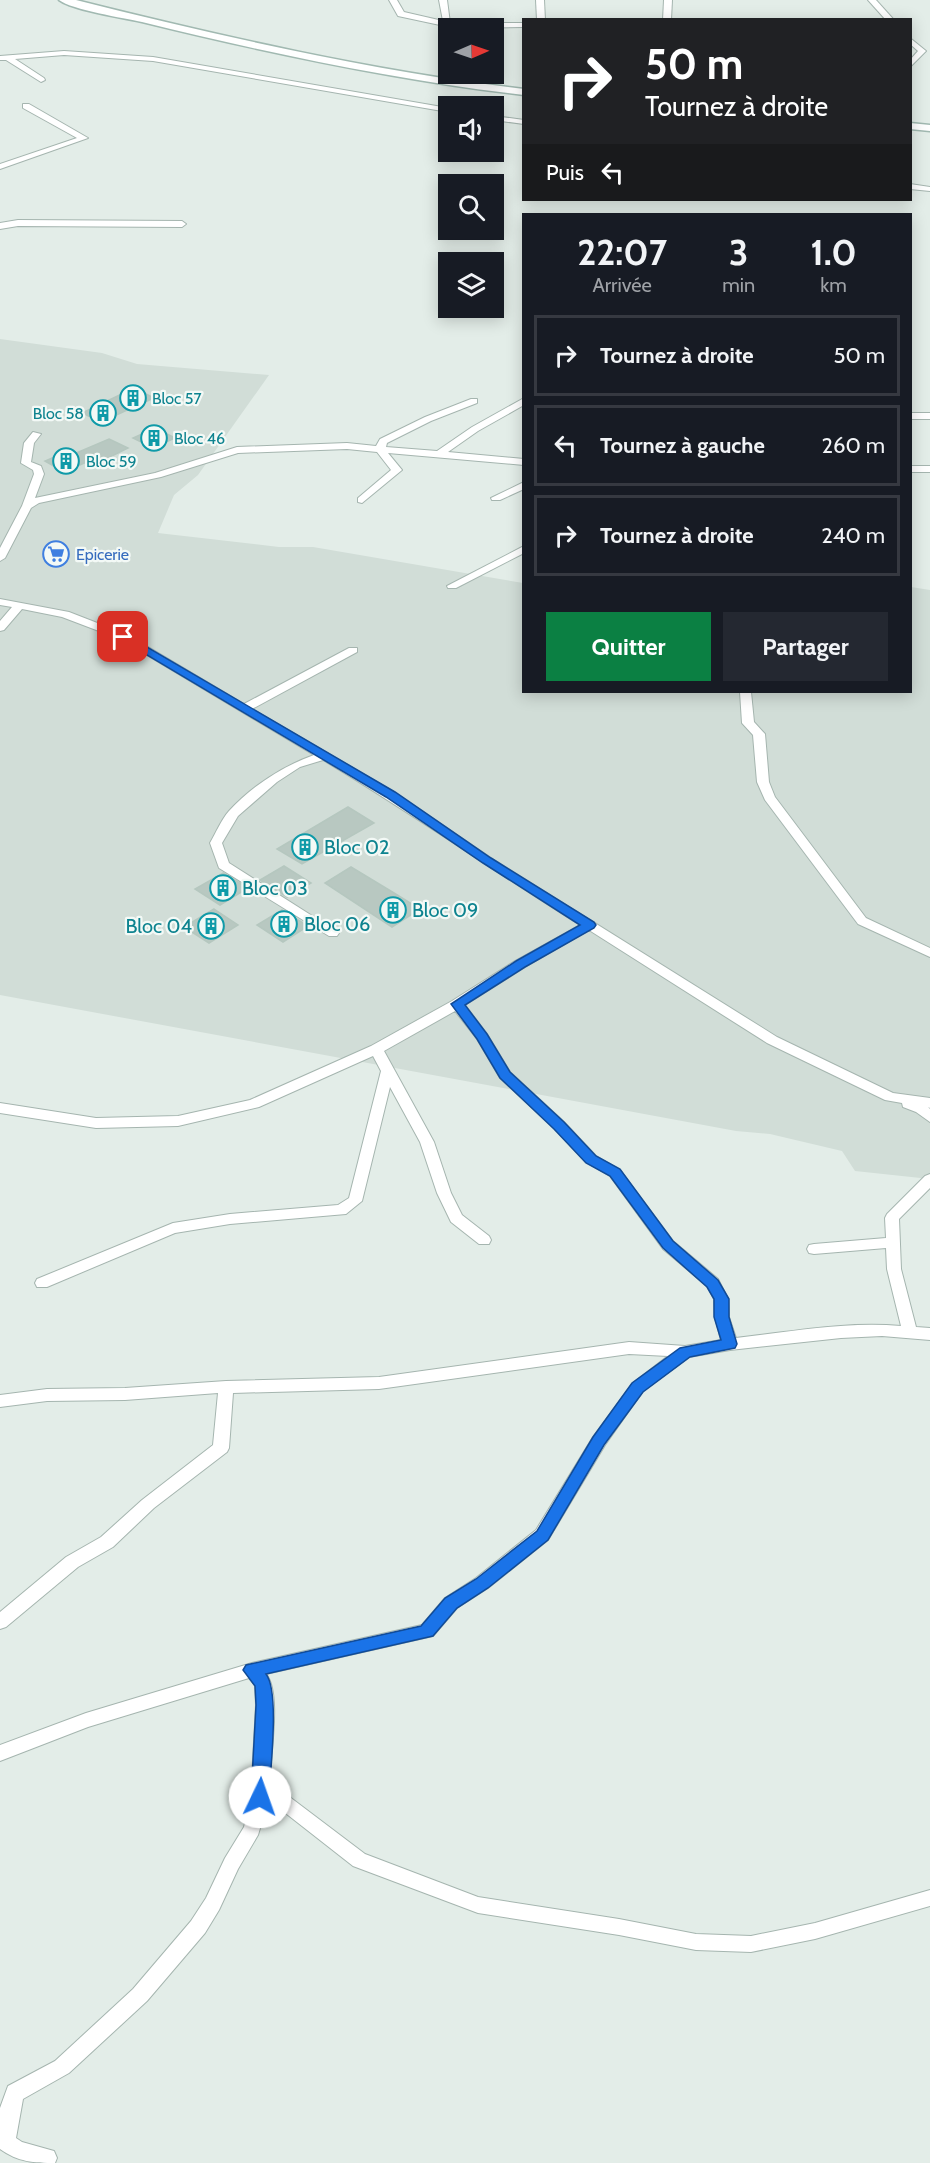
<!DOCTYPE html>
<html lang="fr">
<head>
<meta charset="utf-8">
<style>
  body { margin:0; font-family:Cabin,sans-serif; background:#242831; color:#f1f3f6; height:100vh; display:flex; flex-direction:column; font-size:22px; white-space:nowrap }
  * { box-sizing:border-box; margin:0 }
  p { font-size:20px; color:#9ea1a6 }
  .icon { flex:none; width:33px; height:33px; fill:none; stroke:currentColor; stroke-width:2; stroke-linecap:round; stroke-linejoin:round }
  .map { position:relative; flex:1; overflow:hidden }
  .drawer { position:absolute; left:522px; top:213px; width:390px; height:480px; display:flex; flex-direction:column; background:#171b24; border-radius:0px; box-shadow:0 3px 15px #0003 }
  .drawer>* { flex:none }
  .hud { position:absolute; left:522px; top:18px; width:390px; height:183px; border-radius:0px; box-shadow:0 3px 15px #0003; background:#202124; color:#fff; overflow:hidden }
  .needle { width:39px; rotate:88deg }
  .fabs { position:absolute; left:438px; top:18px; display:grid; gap:12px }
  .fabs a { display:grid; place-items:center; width:66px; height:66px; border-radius:0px; background:#171b24; box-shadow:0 3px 15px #0003; font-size:30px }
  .pin { position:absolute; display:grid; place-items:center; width:51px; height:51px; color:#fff; margin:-26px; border-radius:12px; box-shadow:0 3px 9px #0006 }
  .me { position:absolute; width:66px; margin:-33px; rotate:3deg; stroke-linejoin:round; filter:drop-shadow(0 0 4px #0008) }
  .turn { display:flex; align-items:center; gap:21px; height:126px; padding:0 24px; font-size:27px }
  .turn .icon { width:78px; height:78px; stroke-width:2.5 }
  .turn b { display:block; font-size:42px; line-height:51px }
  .then { display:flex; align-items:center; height:57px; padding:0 24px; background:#0003; gap:12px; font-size:22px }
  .eta { display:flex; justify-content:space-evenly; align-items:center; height:102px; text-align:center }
  .eta b { font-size:36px; font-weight:800; line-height:42px }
  .cta { display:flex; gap:12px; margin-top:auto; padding:12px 24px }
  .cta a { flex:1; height:69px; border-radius:0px; background:#0b8043; color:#fff; font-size:24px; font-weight:800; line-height:69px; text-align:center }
  .cta a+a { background:#242831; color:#f1f3f6 }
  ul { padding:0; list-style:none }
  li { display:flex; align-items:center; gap:18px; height:81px; margin:0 12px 9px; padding:0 12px; border:3px solid #363941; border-radius:0px }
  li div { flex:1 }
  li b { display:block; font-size:22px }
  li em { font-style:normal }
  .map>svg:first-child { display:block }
</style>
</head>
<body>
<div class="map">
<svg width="930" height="2163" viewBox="0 0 930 2163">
  <rect width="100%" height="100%" fill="#e3ede8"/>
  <polygon fill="#d1ddd7" points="0,339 102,353 137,364 269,375 198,475 174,495 158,533 279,547 313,547 523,583 524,692 910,692 911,587 930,590 930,1179 855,1171 842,1151 770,1134 736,1131 0,995"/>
  <g fill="#b8c8c1" stroke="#b5c7bf" stroke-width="1.5">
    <polygon points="134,388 154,398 101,422 82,413"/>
    <polygon points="155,428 175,438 153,448 133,438"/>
    <polygon points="109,439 128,448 104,460 98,457 64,472 45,461 68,451 74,454"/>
    <polygon points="348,807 374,823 302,864 277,849"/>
    <polygon points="284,866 311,883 287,897 260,880"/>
    <polygon points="351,867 394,893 420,909 392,927 325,883"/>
    <polygon points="223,873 248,888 220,905 195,889"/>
    <polygon points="214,909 238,925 209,943 184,927"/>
    <polygon points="282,910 308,926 283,942 257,925"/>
  </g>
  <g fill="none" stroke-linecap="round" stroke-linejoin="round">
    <g stroke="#a5b5af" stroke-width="2">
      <g id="street">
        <polygon points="389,0 397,0 404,12 443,21 439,0 447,0 450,23 524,23 524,27 454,28 398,16"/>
        <polygon points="536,0 544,0 545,20 537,20"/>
        <polygon points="664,0 672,0 671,20 663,20"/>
        <polygon points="868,0 876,0 894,20 886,20"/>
        <polygon points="910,38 926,51 910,67 910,60 918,51 910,44"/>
        <polygon points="64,51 153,57 448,108 448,112 153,61 64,55 15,59 44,78 45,80 41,82 6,60 0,60 0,56"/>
        <polygon points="23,104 29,104 88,138 0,169 0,164 77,138 23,108"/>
        <polygon points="494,116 524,120 524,124 494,120"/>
        <polygon points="910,184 930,187 930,191 910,189"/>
        <polygon points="18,220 182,221 186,224 182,227 18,226 0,229 0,223"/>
        <polygon points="524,398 524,405 478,431 448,452 524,459 524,465 388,453 402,470 362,503 358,502 358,498 391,470 377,452 347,449 238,453 161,477 39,503 31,508 5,558 0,561 0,548 22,506 34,474 33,470 21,463 24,443 33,432 41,434 34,443 31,462 41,466 44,474 35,498 155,473 237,447 347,443 376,446 380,439 425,417 471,399 477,399 477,403 431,421 387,443 386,447 437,451 472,427"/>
        <rect x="910" y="413" width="20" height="6"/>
        <rect x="910" y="466" width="20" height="6"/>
        <polygon points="524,482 524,489 500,500 492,500 491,498"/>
        <polygon points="524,546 524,553 456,588 448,588 447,586"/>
        <path d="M0 599 69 612 128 635 244 704 349 648H357V652L252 709 394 792 491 858 777 1037 893 1093 930 1098V1108L928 1107 930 1109V1122L916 1112 903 1107 902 1103 885 1100 767 1043 589 930 525 967 465 1005 487 1034 510 1072 564 1122 596 1156 620 1170 673 1241 718 1279 728 1299 729 1317 736 1338C790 1332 846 1321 901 1326L887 1269 886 1248 814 1254 809 1253 807 1249 809 1245 814 1244 886 1238 885 1218 887 1214 925 1176 930 1174V1188L899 1219 901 1269 916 1327 930 1328V1340L882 1336 841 1338 730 1350 689 1357 643 1391 605 1445 548 1540 488 1588 457 1608 433 1636 266 1674C281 1692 271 1751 270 1775L291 1798 365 1854 478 1897 619 1919 696 1934 751 1936 815 1923 930 1890V1906L815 1939 751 1952 696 1950 619 1935 478 1913 353 1866 279 1808 269 1798 258 1835 238 1869 219 1910 205 1933 147 2001 69 2073 23 2099 16 2138 22 2142 54 2151 57 2158 55 2163C34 2163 18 2162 0 2149V2108L8 2086 55 2061 133 1989 191 1921 206 1898 225 1858 244 1827 251 1797 256 1705 255 1685 249 1678 88 1727 0 1761V1745L86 1713 252 1663 422 1625 445 1598 476 1578 536 1530 593 1437 633 1383 668 1356 629 1354 379 1389 233 1393 229 1448 227 1452 154 1508 113 1547 78 1567 6 1627 0 1629V1612L66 1557 101 1537 142 1500 213 1445 218 1393 125 1400 47 1401 0 1407V1395L47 1389 125 1388 226 1381 379 1377 629 1342 685 1346 721 1340 715 1317 714 1299 707 1286 663 1249 610 1176 586 1162 554 1128 500 1078 477 1039 455 1011 384 1051 434 1142 451 1193 462 1215 489 1236 491 1240 489 1244H479L451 1222 437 1193 420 1142 390 1087 362 1201 346 1214 230 1224 175 1233 47 1287H37L35 1283 37 1279 173 1223 230 1214 338 1205 349 1198 381 1071 373 1056 259 1107 178 1126 96 1128 0 1113V1103L96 1118 178 1116 250 1100 371 1046 452 1001 515 961 580 925C494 871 410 812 323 760L300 767 277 782 238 816 222 843 229 863 339 933 337 936H329L219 868 210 843C216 833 221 820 229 811 252 786 283 766 314 755L120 639 62 617 22 609 4 630 0 631V621L12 607 0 605Z"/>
        <polygon points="740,692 751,692 754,722 765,734 769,782 775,797 866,918 930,948 930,957 858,924 765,800 757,782 753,735 742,723"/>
      </g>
    </g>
    <g stroke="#a1b9b1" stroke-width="3">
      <g id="secondary">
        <path d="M59 0H76C224 37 372 71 524 89V95C395 80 268 53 142 22 124 18 72 10 59 0Z"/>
        <polygon points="910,123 930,125 930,131 910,129"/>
      </g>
    </g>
    <use href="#street" fill="#fff" fill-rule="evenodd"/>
    <use href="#secondary" fill="#fff" fill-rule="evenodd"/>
  </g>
  <path fill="#1a73e8" stroke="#114b97" stroke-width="1.5" d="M123 633 395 792 491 858 594 922 596 925 594 928 525 967 465 1005 487 1034 510 1072 564 1122 596 1156 620 1169 673 1241 718 1280 729 1299V1317L737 1344 735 1348 690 1357 643 1392 604 1445 548 1540 488 1588 457 1608 433 1636 266 1674C280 1692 270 1772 269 1797L266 1803 260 1805 253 1803 251 1797 256 1705 255 1686 243 1670 246 1665 421 1626 445 1598 476 1579 537 1531 593 1437 632 1383 680 1348 721 1340 714 1317V1299L707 1287 663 1248 610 1176 586 1163 554 1129 500 1078 477 1039 451 1004 516 961 580 925 483 863 386 797 120 639 118 637Z"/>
  <defs>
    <g id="building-ring" transform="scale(1.35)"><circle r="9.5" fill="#f3f9f6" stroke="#0f9aa8" stroke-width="1.5"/><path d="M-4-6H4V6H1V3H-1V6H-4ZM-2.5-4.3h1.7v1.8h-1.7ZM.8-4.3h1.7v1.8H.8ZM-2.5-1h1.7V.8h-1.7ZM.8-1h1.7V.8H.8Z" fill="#0f9aa8"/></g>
    <g id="supermarket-ring" transform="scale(1.35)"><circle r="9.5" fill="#f3f9f6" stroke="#3f7fe0" stroke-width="1.5"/><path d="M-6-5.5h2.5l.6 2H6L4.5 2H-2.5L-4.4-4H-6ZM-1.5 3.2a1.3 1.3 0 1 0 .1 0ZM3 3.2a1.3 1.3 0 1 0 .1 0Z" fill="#3f7fe0"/></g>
  </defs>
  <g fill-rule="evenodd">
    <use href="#building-ring" x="133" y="398"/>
    <use href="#building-ring" x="103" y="413"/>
    <use href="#building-ring" x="154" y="438"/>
    <use href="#building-ring" x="66" y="461"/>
    <use href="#supermarket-ring" x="56" y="554"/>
    <use href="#building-ring" x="305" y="847"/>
    <use href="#building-ring" x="223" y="888"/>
    <use href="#building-ring" x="393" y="910"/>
    <use href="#building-ring" x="284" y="924"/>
    <use href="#building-ring" x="211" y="926"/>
  </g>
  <g text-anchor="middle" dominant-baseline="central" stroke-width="4.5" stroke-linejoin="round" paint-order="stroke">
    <g font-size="16" fill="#0d838f" stroke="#f3f9f6" text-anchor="start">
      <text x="152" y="398">Bloc 57</text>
      <text x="84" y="413" text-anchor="end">Bloc 58</text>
      <text x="174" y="438">Bloc 46</text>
      <text x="86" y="461">Bloc 59</text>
    </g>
    <g font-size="16" fill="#366cbe" stroke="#f3f9f6" text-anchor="start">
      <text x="76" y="554">Epicerie</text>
    </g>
    <g font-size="20" fill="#0d838f" stroke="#f3f9f6" text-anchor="start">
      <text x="324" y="847">Bloc 02</text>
      <text x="242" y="888">Bloc 03</text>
      <text x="412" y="910">Bloc 09</text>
      <text x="304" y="924">Bloc 06</text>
      <text x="192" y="926" text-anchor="end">Bloc 04</text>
    </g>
  </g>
</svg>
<div class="fabs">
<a><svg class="needle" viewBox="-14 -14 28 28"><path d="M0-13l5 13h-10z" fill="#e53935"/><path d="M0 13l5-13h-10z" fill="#9ea1a6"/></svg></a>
<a><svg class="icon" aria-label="sound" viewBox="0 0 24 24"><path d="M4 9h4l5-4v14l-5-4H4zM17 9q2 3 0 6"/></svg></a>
<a><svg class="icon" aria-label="search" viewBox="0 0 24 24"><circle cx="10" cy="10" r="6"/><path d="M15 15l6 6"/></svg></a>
<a><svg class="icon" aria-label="layers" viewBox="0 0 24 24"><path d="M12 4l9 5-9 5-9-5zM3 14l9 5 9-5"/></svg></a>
</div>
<div class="pin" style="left:123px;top:637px;background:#d93025"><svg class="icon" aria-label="arrive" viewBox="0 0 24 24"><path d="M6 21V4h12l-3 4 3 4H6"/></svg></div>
<svg class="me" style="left:260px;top:1797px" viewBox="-20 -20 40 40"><circle r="19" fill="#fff"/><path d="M0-13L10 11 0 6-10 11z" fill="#1a73e8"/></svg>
<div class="hud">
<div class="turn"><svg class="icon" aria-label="right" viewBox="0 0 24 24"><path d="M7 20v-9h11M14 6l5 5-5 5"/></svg><div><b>50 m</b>Tournez à droite</div></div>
<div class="then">Puis<svg class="icon" aria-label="left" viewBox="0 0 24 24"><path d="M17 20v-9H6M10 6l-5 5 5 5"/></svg></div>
</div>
<section class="drawer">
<div class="eta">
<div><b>22:07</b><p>Arrivée</p></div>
<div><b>3</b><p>min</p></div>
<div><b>1.0</b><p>km</p></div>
</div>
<ul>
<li><svg class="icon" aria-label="right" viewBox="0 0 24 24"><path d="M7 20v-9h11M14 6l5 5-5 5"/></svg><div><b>Tournez à droite</b></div><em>50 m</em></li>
<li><svg class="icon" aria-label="left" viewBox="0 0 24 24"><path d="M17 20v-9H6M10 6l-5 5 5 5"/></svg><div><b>Tournez à gauche</b></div><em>260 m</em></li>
<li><svg class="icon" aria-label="right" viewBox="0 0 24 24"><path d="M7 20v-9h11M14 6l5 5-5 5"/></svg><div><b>Tournez à droite</b></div><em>240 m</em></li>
</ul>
<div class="cta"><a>Quitter</a><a>Partager</a></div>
</section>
</div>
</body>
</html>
